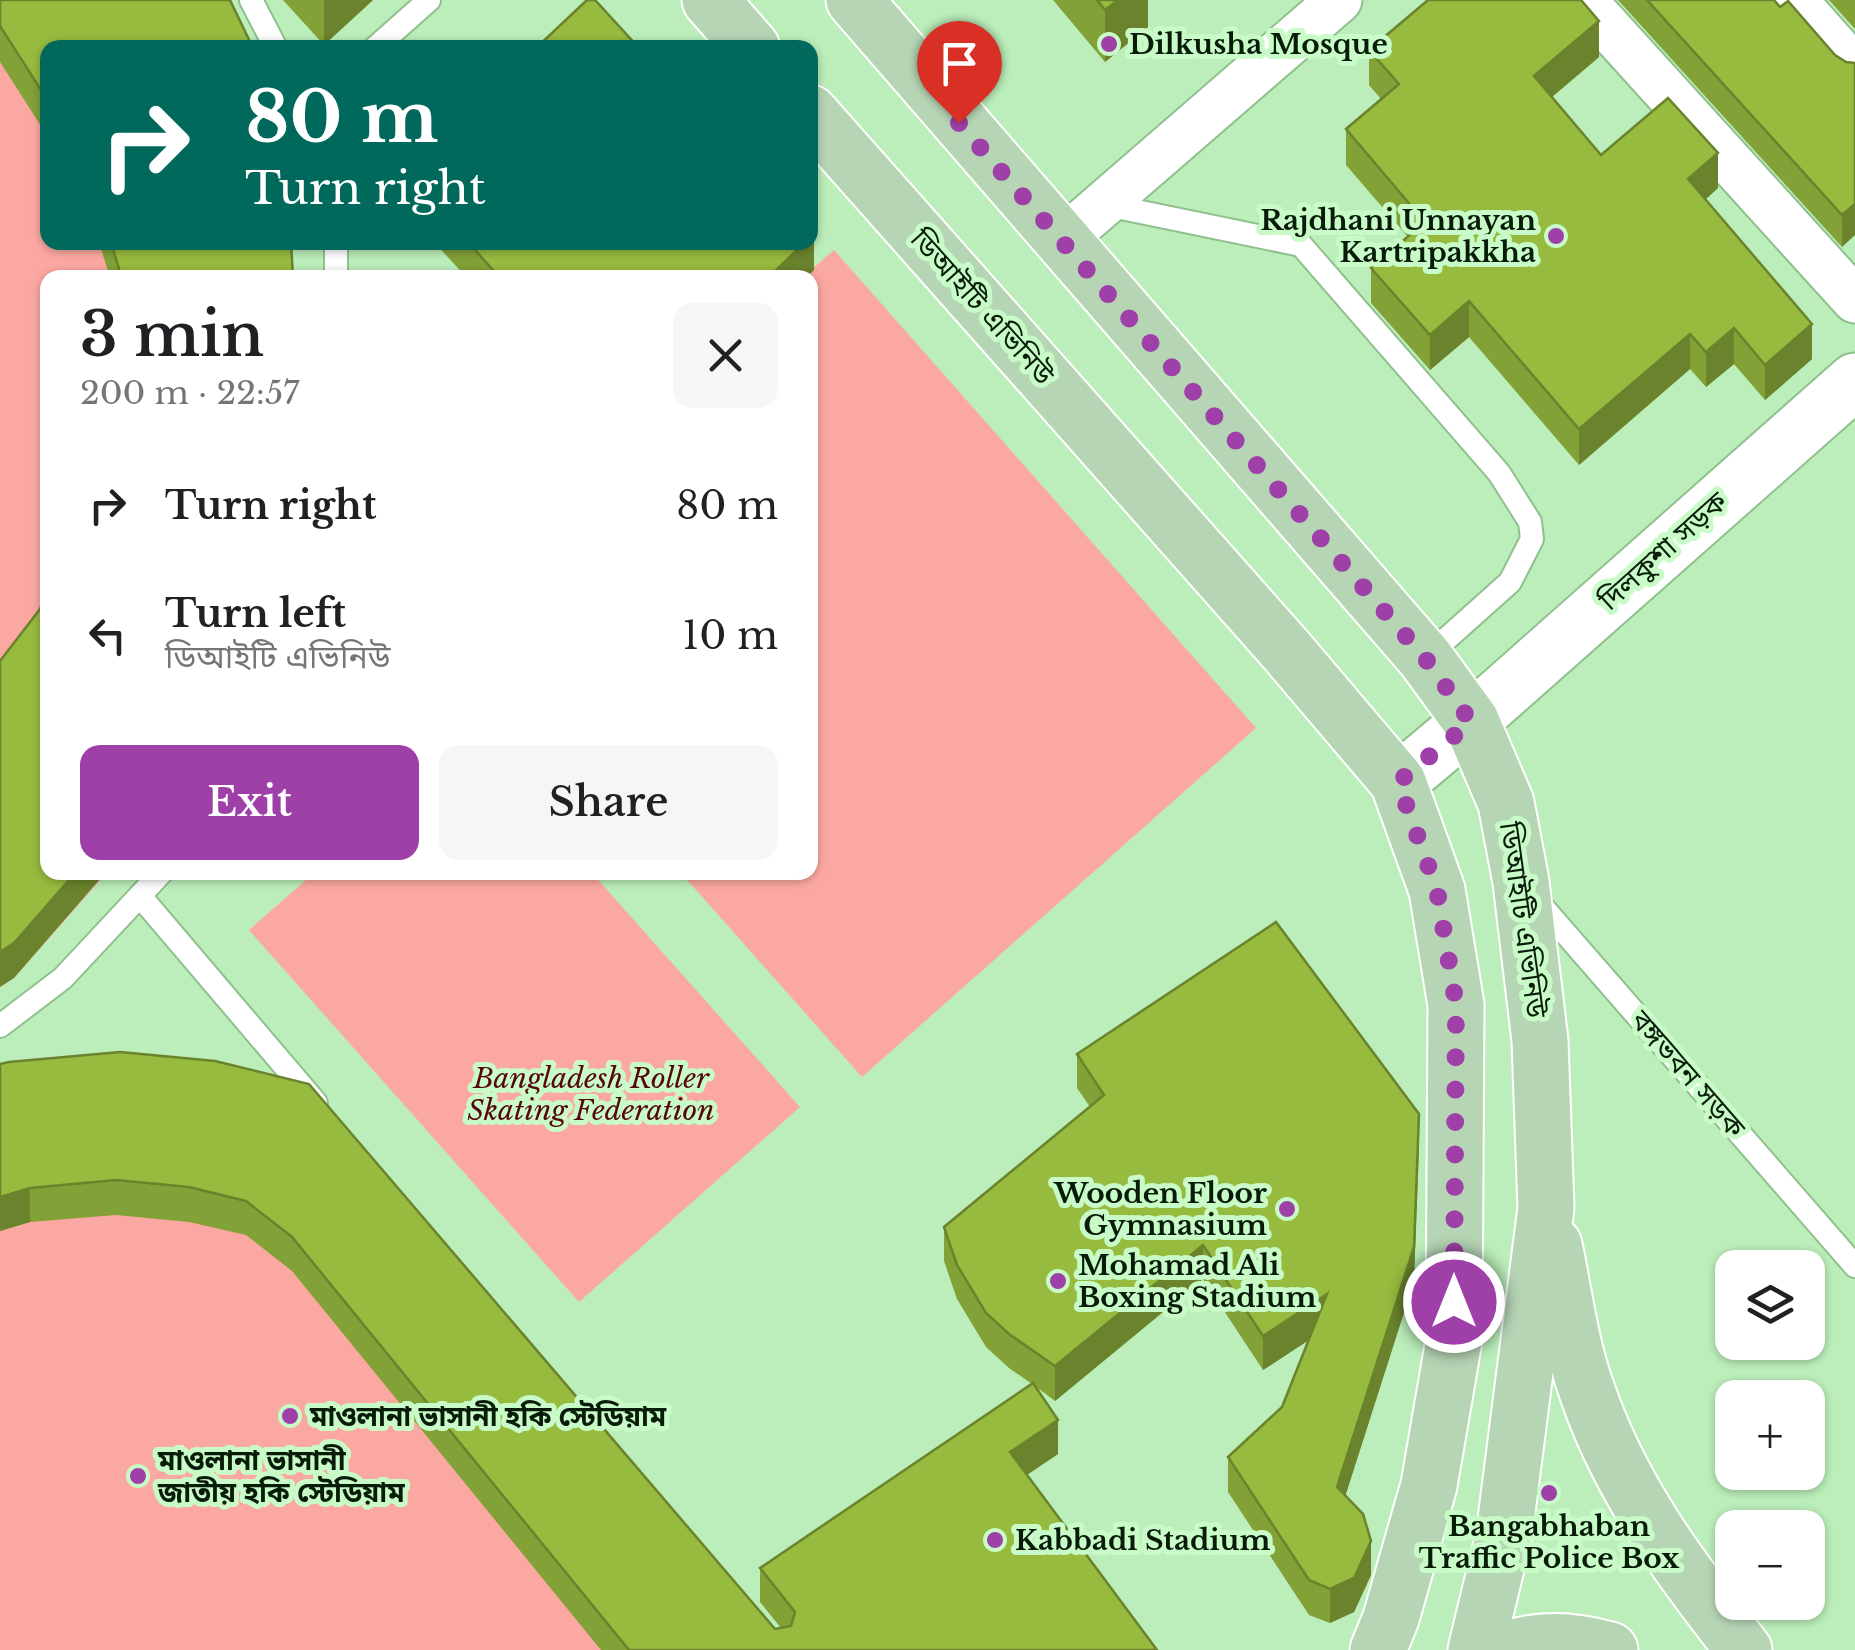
<!DOCTYPE html>
<html lang="en">
<head>
<meta charset="utf-8">
<style>
  body { margin:0; font-family:"Libre Baskerville","Noto Sans Bengali",serif; background:#f6f6f6; color:#202124; height:100vh; display:flex; flex-direction:column; font-size:38px; white-space:nowrap }
  * { box-sizing:border-box; margin:0 }
  p { font-size:32px; color:#757577 }
  .icon { flex:none; width:55px; height:55px; fill:none; stroke:currentColor; stroke-width:2; stroke-linecap:round; stroke-linejoin:round }
  .map { position:relative; flex:1; overflow:hidden }
  .sheet { position:absolute; left:40px; top:270px; width:778px; height:610px; display:flex; flex-direction:column; background:#fff; border-radius:20px; box-shadow:0 2px 8px #0004 }
  .sheet>* { flex:none }
  .top-card { position:absolute; left:40px; top:40px; width:778px; height:210px; border-radius:20px; box-shadow:0 2px 8px #0004; background:#00695c; color:#fff; overflow:hidden }
  .fabs { position:absolute; left:1715px; top:1250px; display:grid; gap:20px }
  .fabs a { display:grid; place-items:center; width:110px; height:110px; border-radius:20px; background:#fff; box-shadow:0 2px 8px #0004; font-size:50px }
  .pin { position:absolute; display:grid; place-items:center; width:85px; height:85px; color:#fff; margin:-102px -42px; border-radius:50% 50% 50% 0; rotate:-45deg; box-shadow:0 0 10px #0007 }
  .pin .icon { rotate:45deg }
  .me { position:absolute; width:110px; margin:-55px; rotate:0deg; stroke-linejoin:round; filter:drop-shadow(0 0 8px #0008) }
  .turn { display:flex; align-items:center; gap:35px; height:210px; padding:0 40px; font-size:45px }
  .turn .icon { width:130px; height:130px; stroke-width:2.5 }
  .turn b { display:block; font-size:70px; line-height:85px }
  .round { display:grid; place-items:center; flex:none; width:105px; height:105px; border-radius:20px; background:#f6f6f6 }
  .headline { display:flex; align-items:center; justify-content:space-between; height:170px; padding:0 40px }
  h1 { font-size:60px; font-weight:600; line-height:75px }
  .cta { display:flex; gap:20px; margin-top:auto; padding:20px 40px }
  .cta a { flex:1; height:115px; border-radius:20px; background:#9f40a9; color:#fff; font-size:40px; font-weight:600; line-height:115px; text-align:center }
  .cta a+a { background:#f6f6f6; color:#202124 }
  ul { padding:0; list-style:none }
  li { display:flex; align-items:center; gap:30px; height:130px; padding:0 40px }
  li div { flex:1 }
  li b { display:block; font-size:38px }
  li em { font-style:normal }
  .map>svg:first-child { display:block }
</style>
</head>
<body>
<div class="map">
<svg width="1855" height="1650" viewBox="0 0 1855 1650">
  <rect width="100%" height="100%" fill="#bbeeba"/>
  <g fill="#fca8a2">
    <polygon points="0,0 48,48 48,242 290,243 291,277 48,278 48,872 104,876 14,978 0,987"/>
    <polygon points="834,250 1256,728 862,1077 681,873 810,872 810,278 803,277"/>
    <polygon points="315,872 592,873 800,1107 579,1302 249,930"/>
    <polygon points="120,1086 772,1650 0,1650 0,1099"/>
  </g>
  <g fill="none" stroke-linecap="round" stroke-linejoin="round">
    <g stroke="#8fc08e" stroke-width="26">
      <g id="service">
        <polyline points="251,0 276,48"/>
        <polyline points="375,48 429,0"/>
        <polyline points="1102,204 1301,245 1499,473 1530,522 1532,539 1510,582 1425,658"/>
        <polyline points="336,242 336,278"/>
        <polyline points="140,896 316,1103"/>
        <polyline points="1533,896 1855,1266"/>
        <polyline points="0,1026 63,978 162,872"/>
      </g>
    </g>
    <g stroke="#8fc08e" stroke-width="49">
      <g id="minor">
        <polyline points="1583,0 1855,300"/>
        <polyline points="1794,0 1855,69"/>
        <polyline points="1061,241 1339,0"/>
      </g>
    </g>
    <g stroke="#8fc08e" stroke-width="59">
      <polyline id="tertiary" points="1398,782 1471,721 1855,381"/>
    </g>
    <g stroke="#fff" stroke-width="59">
      <g id="primary">
        <polyline points="710,0 752,48"/>
        <polyline points="854,0 1425,658 1471,721 1506,803 1521,882 1540,1041 1546,1208 1504,1535 1476,1650"/>
        <polyline points="810,113 1286,650 1398,782 1437,890 1456,1005 1454,1340 1429,1485 1391,1618 1378,1650"/>
        <path d="M1554 1245C1564 1292 1570 1343 1586 1388 1619 1487 1680 1569 1744 1650"/>
        <path d="M1505 1650C1540 1637 1575 1640 1610 1650"/>
      </g>
    </g>
    <use href="#service" stroke="#fff" stroke-width="22"/>
    <use href="#minor" stroke="#fff" stroke-width="45"/>
    <use href="#tertiary" stroke="#fff" stroke-width="55"/>
    <use href="#primary" stroke="#b6d5b5" stroke-width="55"/>
  </g>
  <g fill="#82a136">
    <polygon points="0,0 48,48 48,137 0,62"/>
    <polygon points="283,0 373,0 324,45"/>
    <polygon points="1053,0 1148,0 1148,27 1105,62"/>
    <polygon points="1618,0 1774,0 1835,55 1846,62 1842,247"/>
    <polygon points="1829,0 1855,0 1855,29"/>
    <polygon points="1369,50 1599,57 1552,97 1601,155 1718,188 1705,200 1812,359 1765,400 1734,364 1706,387 1690,369 1579,465 1469,337 1430,370 1371,303 1371,268 1408,237 1346,165 1346,129 1381,99 1369,85"/>
    <polygon points="99,242 291,242 293,278 110,278"/>
    <polygon points="434,242 810,242 814,270 806,278 467,278"/>
    <polygon points="120,1052 775,1629 781,1628 760,1602 760,1568 1032,1384 1009,1368 986,1347 957,1299 944,1261 944,1227 1090,1107 1077,1088 1077,1054 1419,1148 1414,1281 1345,1496 1371,1575 1354,1612 1330,1623 1309,1615 1228,1492 1228,1457 1282,1407 1309,1340 1263,1370 1203,1279 1055,1401 1035,1386 1058,1454 1027,1475 1157,1650 601,1650 292,1271 246,1235 189,1222 116,1215 30,1222 0,1231"/>
  </g>
  <g fill="#6a832c">
    <polygon points="324,0 373,0 324,45"/>
    <polygon points="1118,0 1148,0 1148,27 1105,62 1105,10"/>
    <polygon points="1599,21 1599,57 1534,112 1534,76"/>
    <polygon points="1718,153 1718,188 1688,215 1688,179"/>
    <polygon points="1855,204 1855,235 1842,247 1842,215"/>
    <polygon points="814,234 814,270 806,278 768,278 805,242 810,242 810,238"/>
    <polygon points="1469,301 1469,337 1430,370 1430,335"/>
    <polygon points="1812,324 1812,359 1765,400 1765,365"/>
    <polygon points="1734,328 1734,364 1706,387 1706,352"/>
    <polygon points="1690,334 1690,369 1579,465 1579,429"/>
    <polygon points="76,872 106,872 14,978 0,987 0,952"/>
    <polygon points="1419,1114 1414,1281 1337,1522 1337,1487"/>
    <polygon points="30,1188 30,1222 0,1231 0,1197"/>
    <polygon points="1203,1245 1203,1279 1055,1401 1055,1366"/>
    <polygon points="1327,1294 1327,1328 1263,1370 1263,1336"/>
    <polygon points="1058,1420 1058,1454 1010,1486 1010,1452"/>
    <polygon points="1371,1541 1371,1575 1354,1612 1330,1623 1330,1589"/>
  </g>
  <g fill="#97bb3f" stroke="#6a832c" stroke-width="2.5">
    <polygon points="0,0 230,0 253,48 48,48 48,101 0,26"/>
    <polygon points="587,0 595,0 639,48 536,48"/>
    <polygon points="1097,0 1118,0 1105,10"/>
    <polygon points="1428,0 1581,0 1599,21 1534,76 1601,155 1668,98 1718,153 1688,179 1812,324 1765,365 1734,328 1706,352 1690,334 1579,429 1469,301 1430,335 1371,268 1425,222 1346,129 1399,84 1369,50"/>
    <polygon points="1647,0 1774,0 1780,7 1788,1 1835,55 1846,62 1855,63 1855,204 1842,215"/>
    <polygon points="111,242 291,242 293,278 119,278 119,269"/>
    <polygon points="468,242 805,242 768,278 500,278"/>
    <polygon points="48,591 48,872 76,872 14,943 0,952 0,661 40,609"/>
    <polygon points="1276,922 1419,1114 1414,1247 1337,1487 1363,1514 1371,1541 1354,1578 1330,1589 1309,1580 1228,1457 1282,1407 1327,1294 1263,1336 1203,1245 1055,1366 1009,1334 986,1313 957,1265 944,1227 1104,1095 1077,1054"/>
    <polygon points="120,1052 215,1061 309,1084 775,1629 791,1626 795,1612 760,1568 1033,1383 1058,1420 1010,1452 1157,1650 629,1650 292,1237 246,1201 189,1187 116,1180 30,1188 0,1197 0,1064 9,1062"/>
  </g>
  <g fill="none" stroke-linecap="round" stroke-linejoin="round">
    <polyline stroke="#9f40a9" stroke-width="18" stroke-dasharray="0 32.4" points="959,123 1425,658 1471,722 1398,782 1437,890 1456,1004 1454,1302"/>
  </g>
  <g fill="#9f40a9" stroke="#c8fbc7" stroke-width="4">
    <circle cx="1109" cy="44" r="10"/>
    <circle cx="1556" cy="236" r="10"/>
    <circle cx="1287" cy="1209" r="10"/>
    <circle cx="1058" cy="1281" r="10"/>
    <circle cx="290" cy="1416" r="10"/>
    <circle cx="138" cy="1476" r="10"/>
    <circle cx="1549" cy="1493" r="10"/>
    <circle cx="995" cy="1540" r="10"/>
  </g>
  <g text-anchor="middle" dominant-baseline="central" stroke-width="10" stroke-linejoin="round" paint-order="stroke">
    <g font-size="28" font-weight="bold" fill="#091c09" stroke="#c8fbc7" text-anchor="start">
      <text x="1129" y="44">Dilkusha Mosque</text>
      <text x="1536" y="220" text-anchor="end">Rajdhani Unnayan<tspan x="1536" dy="32">Kartripakkha</tspan></text>
      <text x="1267" y="1193" text-anchor="end">Wooden Floor<tspan x="1267" dy="32">Gymnasium</tspan></text>
      <text x="1078" y="1265">Mohamad Ali<tspan x="1078" dy="32">Boxing Stadium</tspan></text>
      <text x="310" y="1416">মাওলানা ভাসানী হকি স্টেডিয়াম</text>
      <text x="158" y="1460">মাওলানা ভাসানী<tspan x="158" dy="32">জাতীয় হকি স্টেডিয়াম</tspan></text>
      <text x="1549" y="1526" text-anchor="middle">Bangabhaban<tspan x="1549" dy="32">Traffic Police Box</tspan></text>
      <text x="1015" y="1540">Kabbadi Stadium</text>
    </g>
    <g font-size="28" fill="#091c09" stroke="#c8fbc7">
      <text transform="translate(982 307) rotate(48)">ডিআইটি এভিনিউ</text>
      <text transform="translate(1663 551) rotate(-42)">দিলকুশা সড়ক</text>
      <text transform="translate(1523 920) rotate(82)">ডিআইটি এভিনিউ</text>
      <text transform="translate(1688 1074) rotate(49)">বঙ্গভবন সড়ক</text>
    </g>
    <g font-size="28" font-style="italic" fill="#57060d" stroke="#c8fbc7">
      <text x="591" y="1078">Bangladesh Roller<tspan x="591" dy="32">Skating Federation</tspan></text>
    </g>
  </g>
</svg>
<div class="fabs">
<a><svg class="icon" aria-label="layers" viewBox="0 0 24 24"><path d="M12 4l9 5-9 5-9-5zM3 14l9 5 9-5"/></svg></a>
<a>+</a>
<a>−</a>
</div>
<div class="pin" style="left:959px;top:123px;background:#d93025"><svg class="icon" aria-label="arrive" viewBox="0 0 24 24"><path d="M6 21V4h12l-3 4 3 4H6"/></svg></div>
<svg class="me" style="left:1454px;top:1302px" viewBox="-20 -20 40 40"><circle r="17" fill="#9f40a9" stroke="#fff" stroke-width="3"/><path d="M0-11L8 9 0 5-8 9z" fill="#fff"/></svg>
<div class="top-card">
<div class="turn"><svg class="icon" aria-label="right" viewBox="0 0 24 24"><path d="M7 20v-9h11M14 6l5 5-5 5"/></svg><div><b>80 m</b>Turn right</div></div>
</div>
<section class="sheet">
<div class="headline"><div><h1>3 min</h1><p>200 m · 22:57</p></div><a class="round"><svg class="icon" aria-label="close" viewBox="0 0 24 24"><path d="M6 6l12 12M18 6L6 18"/></svg></a></div>
<ul>
<li><svg class="icon" aria-label="right" viewBox="0 0 24 24"><path d="M7 20v-9h11M14 6l5 5-5 5"/></svg><div><b>Turn right</b></div><em>80 m</em></li>
<li><svg class="icon" aria-label="left" viewBox="0 0 24 24"><path d="M17 20v-9H6M10 6l-5 5 5 5"/></svg><div><b>Turn left</b><p>ডিআইটি এভিনিউ</p></div><em>10 m</em></li>
</ul>
<div class="cta"><a>Exit</a><a>Share</a></div>
</section>
</div>
</body>
</html>
